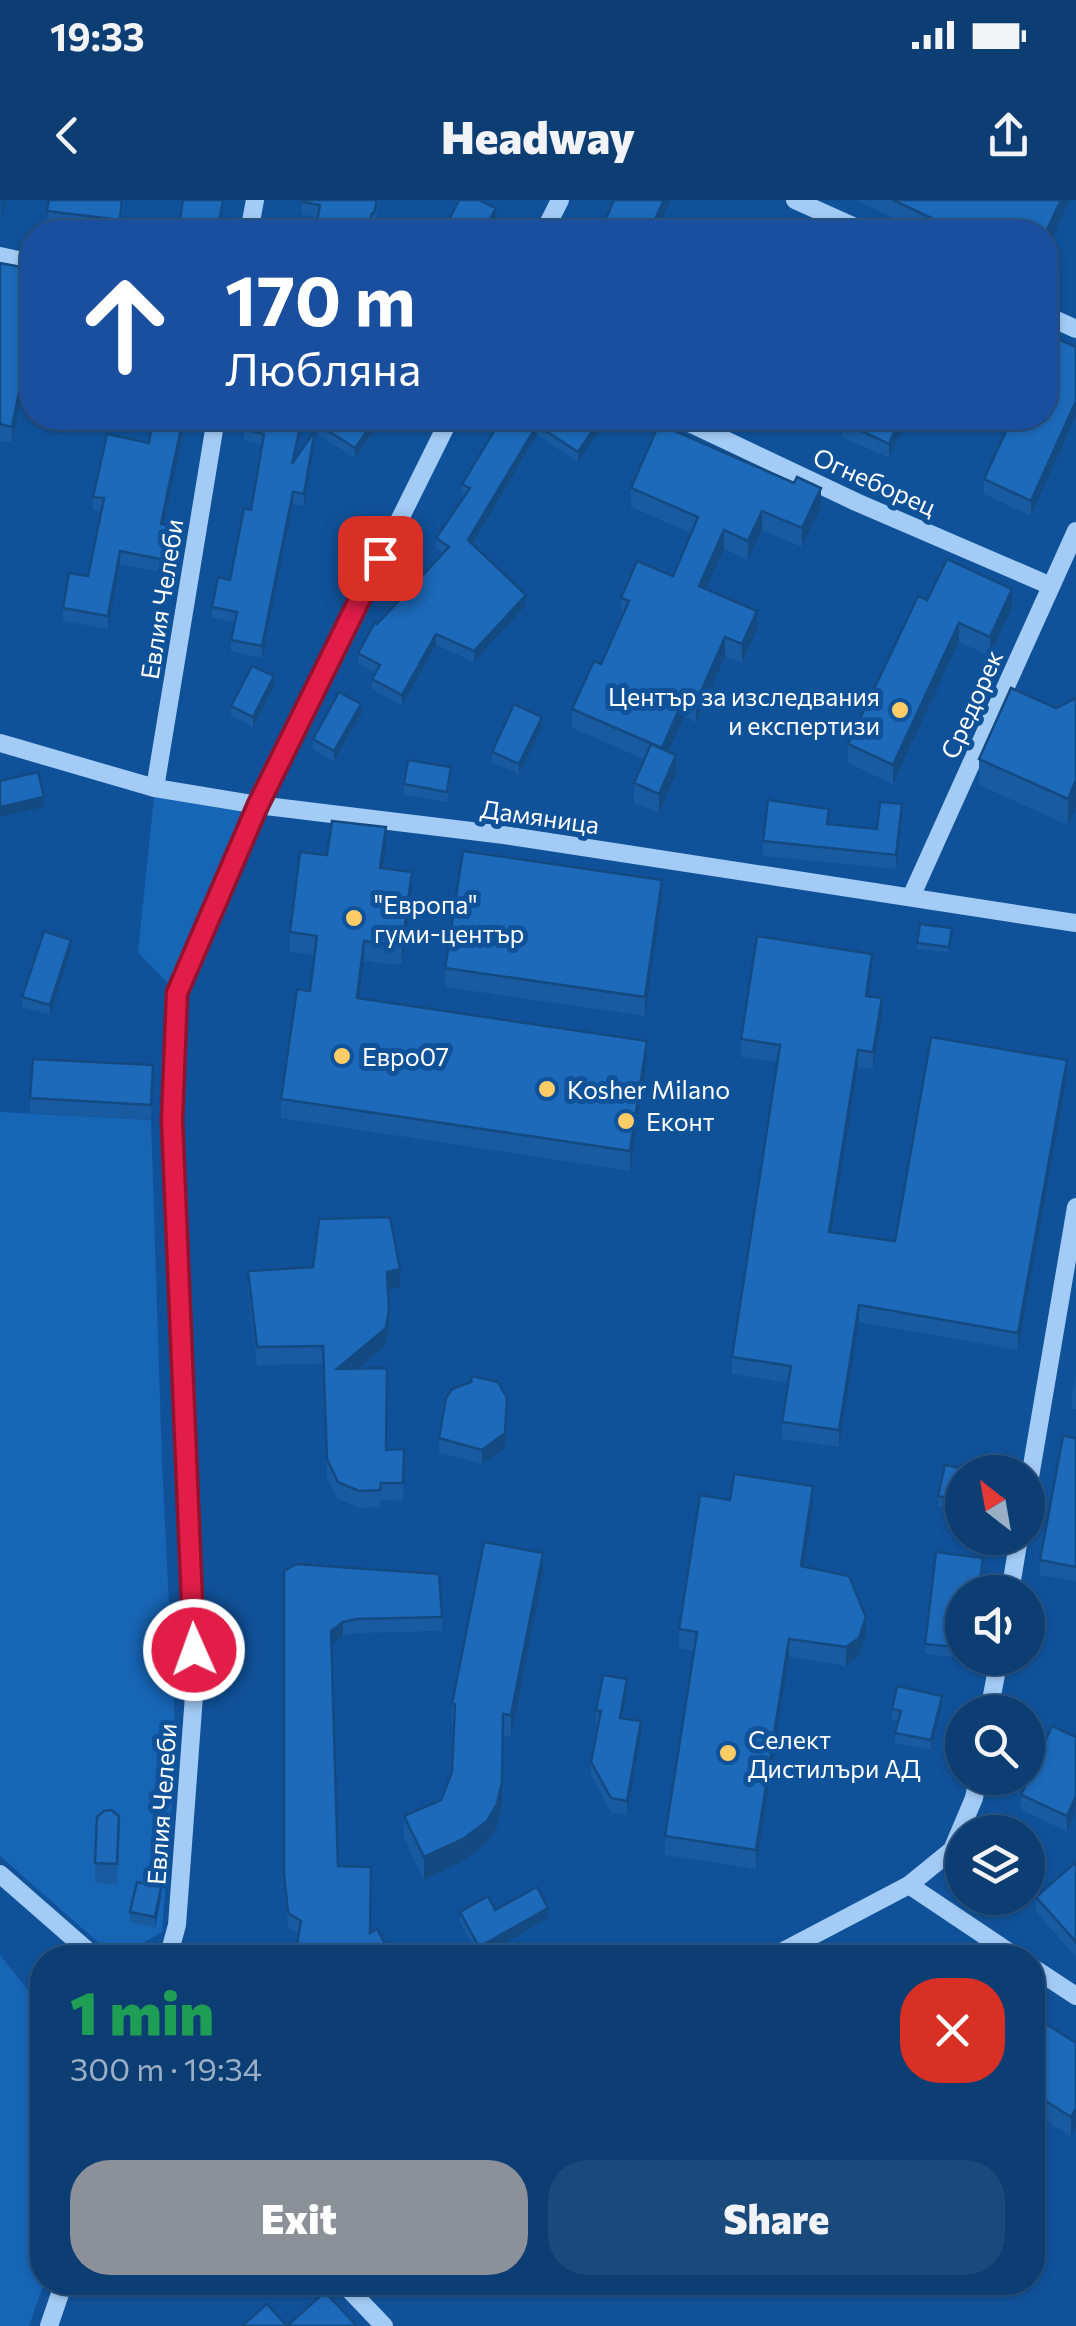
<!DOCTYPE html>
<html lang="en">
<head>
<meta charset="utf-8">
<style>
  body { margin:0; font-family:Commissioner,sans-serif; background:#1a497c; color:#f1f3f6; height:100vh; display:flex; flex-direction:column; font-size:38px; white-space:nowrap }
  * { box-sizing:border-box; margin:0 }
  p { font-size:32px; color:#9aaec5 }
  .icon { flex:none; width:55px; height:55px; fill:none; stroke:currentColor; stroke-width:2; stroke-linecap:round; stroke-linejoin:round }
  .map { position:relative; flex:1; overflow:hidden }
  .panel { position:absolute; left:30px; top:1745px; width:1015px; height:350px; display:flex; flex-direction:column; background:#0c3e74; border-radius:40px; box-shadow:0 2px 8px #0004,0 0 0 2px #2c5786 }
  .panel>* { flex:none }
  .hud { position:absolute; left:20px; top:20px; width:1038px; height:210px; border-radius:40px; box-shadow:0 2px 8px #0004,0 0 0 2px #2c5786; background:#1a4fa0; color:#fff; overflow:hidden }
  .needle { width:65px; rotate:329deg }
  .tools { position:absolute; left:945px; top:1255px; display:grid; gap:20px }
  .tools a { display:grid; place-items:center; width:100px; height:100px; border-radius:50%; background:#0c3e74; box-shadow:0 2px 8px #0004,0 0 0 2px #2c5786; font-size:50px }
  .pin { position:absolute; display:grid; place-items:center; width:85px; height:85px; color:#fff; margin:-42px; border-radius:20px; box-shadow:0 5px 15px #0006 }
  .me { position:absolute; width:110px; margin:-55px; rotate:358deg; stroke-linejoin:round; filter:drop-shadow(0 0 8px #0008) }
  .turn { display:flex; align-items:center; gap:35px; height:210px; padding:0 40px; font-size:45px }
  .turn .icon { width:130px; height:130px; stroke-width:2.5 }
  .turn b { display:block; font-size:70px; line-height:85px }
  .round { display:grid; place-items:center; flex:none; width:105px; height:105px; border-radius:40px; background:#1a497c }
  .overview { display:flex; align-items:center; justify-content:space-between; height:170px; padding:0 40px }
  h1 { font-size:60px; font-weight:800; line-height:75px; color:#1e9e55 }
  .cta { display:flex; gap:20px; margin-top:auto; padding:20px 40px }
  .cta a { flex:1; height:115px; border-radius:40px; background:#8c9099; color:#fff; font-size:40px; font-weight:800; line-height:115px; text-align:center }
  .cta a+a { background:#1a497c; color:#f1f3f6 }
  .status { display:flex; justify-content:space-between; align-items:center; height:70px; padding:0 50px; background:#0c3e74; direction:ltr }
  .status svg { height:28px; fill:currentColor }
  header { display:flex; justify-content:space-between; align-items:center; height:130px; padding:0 40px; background:#0c3e74; font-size:45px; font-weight:800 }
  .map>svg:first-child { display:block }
</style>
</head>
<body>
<div class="status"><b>19:33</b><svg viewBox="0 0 49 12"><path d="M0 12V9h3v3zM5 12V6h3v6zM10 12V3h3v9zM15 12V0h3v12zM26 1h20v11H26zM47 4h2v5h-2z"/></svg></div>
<header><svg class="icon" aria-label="back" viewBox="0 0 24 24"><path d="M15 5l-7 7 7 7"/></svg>Headway<svg class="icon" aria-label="share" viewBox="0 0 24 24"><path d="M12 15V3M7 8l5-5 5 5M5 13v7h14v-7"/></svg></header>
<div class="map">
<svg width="1076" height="2126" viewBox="0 0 1076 2126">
  <rect width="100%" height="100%" fill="#10529a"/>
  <g fill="#1765b5">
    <polygon points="155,588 258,605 177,793 138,752"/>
    <polygon points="0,912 151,920 162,1263 176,1545 162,1732 138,1746 107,1750 0,1656"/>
    <polygon points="0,1755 42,1808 44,2083 29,2126 0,2126"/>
  </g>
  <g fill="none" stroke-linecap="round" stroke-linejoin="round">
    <g stroke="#a2cbf5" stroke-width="18">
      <polyline points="795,0 866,32"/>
      <polyline points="249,32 255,0"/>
      <polyline points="544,32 560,0"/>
      <polyline points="0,56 32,63"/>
      <polyline points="1045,115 1076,129"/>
      <polyline points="679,218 856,302 1051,386"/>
      <polyline points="0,543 155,588 258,605 504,635 1076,723"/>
      <polyline points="155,588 216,218"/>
      <polyline points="911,697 1076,331"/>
      <polyline points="1028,1289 1076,1007"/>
      <polyline points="1010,1392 1019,1338"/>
      <polyline points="989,1512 999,1458"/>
      <polyline points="0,1674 96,1758"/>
      <polyline points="909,1685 1018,1758"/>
      <polyline points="168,1758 177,1725 195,1482 172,920 177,793 258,605 450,218"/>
      <polyline points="770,1758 909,1685 952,1650 974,1598 978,1578"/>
      <polyline points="1032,1767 1076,1796"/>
      <polyline points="342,2082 384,2126"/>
      <polyline points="49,2126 64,2082"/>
    </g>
  </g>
  <g fill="#195ba0">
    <polygon points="49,0 124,0 120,32 47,23"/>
    <polygon points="302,0 379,0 374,26 302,15"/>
    <polygon points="856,0 1070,0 1045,32 922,32"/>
    <polygon points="222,19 241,32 179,32 179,26"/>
    <polygon points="0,63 32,69 32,185 24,184 12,243 0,241"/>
    <polygon points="1076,147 1031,316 984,294 984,279"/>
    <polygon points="153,218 185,218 181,245 164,325 172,339 165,373 120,364 108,429 63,421 63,408 88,376 102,311 93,310 93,297 149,243"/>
    <polygon points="247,218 295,259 315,241 304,306 293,304 262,458 231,451 231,440 235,422 212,418 212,407 230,380 251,310 262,245 244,240 244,229"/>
    <polygon points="324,218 383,218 355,258 319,235 319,225"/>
    <polygon points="488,218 608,218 578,262 537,235 472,344 526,405 474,462 436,445 402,506 372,489 372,479 375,473 358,463 358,453 377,424 443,353 436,349 436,338 465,296 462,294 462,284 499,224"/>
    <polygon points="908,218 889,258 842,237 842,222"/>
    <polygon points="631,288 821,307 802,347 762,330 748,360 724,349 706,389 757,430 742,463 725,456 696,522 684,517 669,552 676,574 659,613 634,603 634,583 644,559 572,528 572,509 601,464 622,417 621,398 673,376 691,333 631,307"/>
    <polygon points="927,400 1012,408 990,456 959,442 893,584 848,563 848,544"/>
    <polygon points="274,486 253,527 231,516 231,506"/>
    <polygon points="1076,498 1076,607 1068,625 979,585 979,559 1056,508"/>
    <polygon points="361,514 334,561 313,549 313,539"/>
    <polygon points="542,527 519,574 492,562 492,552"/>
    <polygon points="451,577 447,602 404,595 404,584"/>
    <polygon points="902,619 896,669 763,656 763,641 829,624 877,629"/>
    <polygon points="386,647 383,669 412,692 402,765 364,761 360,798 647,860 630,971 281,918 281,899 310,791 314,755 290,752 290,732 327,655"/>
    <polygon points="662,699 645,816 445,787 445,768"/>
    <polygon points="952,728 949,752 917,749 917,743"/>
    <polygon points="71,750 50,815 22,807 22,797"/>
    <polygon points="872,771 868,796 882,815 873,869 858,867 832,1032 895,1041 1067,877 1018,1150 859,1122 839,1247 782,1239 782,1222 788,1183 732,1174 732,1157 777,862 741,857 741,839"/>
    <polygon points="153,865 151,920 30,913 30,898"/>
    <polygon points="248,1071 400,1087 388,1089 389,1126 386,1145 358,1169 386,1250 404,1249 403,1301 381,1300 380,1307 359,1308 338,1299 327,1277 323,1164 257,1165 248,1089"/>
    <polygon points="1076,1177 1076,1209 1072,1209 1072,1194"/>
    <polygon points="471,1182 507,1213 505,1248 482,1264 439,1253 439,1238"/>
    <polygon points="1076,1238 1076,1381 1040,1375 1040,1360"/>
    <polygon points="960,1268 962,1272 962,1311 938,1306 938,1296"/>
    <polygon points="730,1300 813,1305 803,1367 866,1436 859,1456 846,1466 789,1457 756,1669 665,1655 665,1636 694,1451 679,1448 679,1429"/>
    <polygon points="936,1352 983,1368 980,1392 962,1392 962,1403 961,1403 955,1457 925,1454"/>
    <polygon points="284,1371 442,1417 442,1431 357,1433 343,1436 331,1444 338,1666 370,1733 393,1758 295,1756 299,1734 288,1727 284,1687"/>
    <polygon points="543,1375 511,1537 503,1536 502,1604 497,1626 487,1643 463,1661 424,1680 404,1638 404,1616 441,1600 452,1572 454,1526 452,1526 452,1504"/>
    <polygon points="627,1493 623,1518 641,1535 627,1615 611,1612 591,1575 591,1562 598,1525 596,1524 596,1511"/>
    <polygon points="942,1506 931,1550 895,1543 895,1533 898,1520 892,1519 892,1509"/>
    <polygon points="1076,1537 1076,1611 1067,1631 1021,1610 1021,1595"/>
    <polygon points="119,1635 117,1684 95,1683 95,1663"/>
    <polygon points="1076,1662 1076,1757 1036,1712 1036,1697"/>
    <polygon points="161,1697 155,1728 130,1722 130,1712"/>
    <polygon points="495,1710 548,1718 479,1758 460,1722 460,1712"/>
    <polygon points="1032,1815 1076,1843 1071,1936 1032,1911"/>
  </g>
  <g fill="#144a82">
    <polygon points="3,0 6,0 2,21 2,7"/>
    <polygon points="664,0 671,0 656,32 649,32"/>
    <polygon points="1061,0 1070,0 1045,52 1045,34"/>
    <polygon points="496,8 496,21 490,32 483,32"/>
    <polygon points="24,167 24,184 12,243 12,227"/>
    <polygon points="1076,201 1076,216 1031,316 1031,301"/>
    <polygon points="183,218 185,218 181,245 161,337 161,324"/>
    <polygon points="302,218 304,218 292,276 292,264"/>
    <polygon points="376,218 383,218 355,258 355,248"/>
    <polygon points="601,218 608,218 578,262 578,252"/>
    <polygon points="901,218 908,218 889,258 889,244"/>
    <polygon points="537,225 537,235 468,351 468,340"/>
    <polygon points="315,230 315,241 304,306 304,294"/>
    <polygon points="821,288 821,307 802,347 802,328"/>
    <polygon points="293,292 293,304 262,458 262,446"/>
    <polygon points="762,311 762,330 748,360 748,341"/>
    <polygon points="172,326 172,339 165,373 165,360"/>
    <polygon points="724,330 724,349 699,405 699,386"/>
    <polygon points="120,351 120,364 108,429 108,416"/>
    <polygon points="1012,389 1012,408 990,456 990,437"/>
    <polygon points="526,395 526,405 474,462 474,451"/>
    <polygon points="757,411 757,430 742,463 742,444"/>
    <polygon points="959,423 959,442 893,584 893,565"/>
    <polygon points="436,434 436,445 402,506 402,495"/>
    <polygon points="725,437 725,456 696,522 696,503"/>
    <polygon points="274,476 274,486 253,527 253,517"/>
    <polygon points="684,498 684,517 662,567 662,548"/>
    <polygon points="361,504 361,514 334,561 334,551"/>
    <polygon points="542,517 542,527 519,574 519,564"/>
    <polygon points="676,555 676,574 659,613 659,594"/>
    <polygon points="1076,580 1076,607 1068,625 1068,599"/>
    <polygon points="44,597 44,607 0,617 0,607"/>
    <polygon points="902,604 902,619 896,669 896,655"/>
    <polygon points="386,627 386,647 380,688 380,668"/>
    <polygon points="412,672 412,692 402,765 402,746"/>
    <polygon points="662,680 662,699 645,816 645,797"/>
    <polygon points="71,740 71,750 50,815 50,805"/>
    <polygon points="364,741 364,761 357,817 357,798"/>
    <polygon points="872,754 872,771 866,813 866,796"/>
    <polygon points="882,798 882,815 873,869 873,852"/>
    <polygon points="647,841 647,860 630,971 630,951"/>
    <polygon points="858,850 858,867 829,1049 829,1032"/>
    <polygon points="1067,860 1067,877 1018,1150 1018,1133"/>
    <polygon points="400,1069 400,1087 387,1090 387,1072"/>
    <polygon points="859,1105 859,1122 839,1247 839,1230"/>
    <polygon points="389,1109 389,1126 386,1145 337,1187 337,1169"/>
    <polygon points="507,1198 505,1248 482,1264 482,1250"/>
    <polygon points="813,1286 813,1305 801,1385 801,1366"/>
    <polygon points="543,1353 543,1375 511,1537 511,1515"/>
    <polygon points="866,1417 866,1436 859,1456 846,1466 846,1447"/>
    <polygon points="343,1422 343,1436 331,1445 331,1431"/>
    <polygon points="789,1439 789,1457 756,1669 756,1650"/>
    <polygon points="627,1479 627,1493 620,1531 620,1518"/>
    <polygon points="942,1496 942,1506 931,1550 931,1540"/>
    <polygon points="503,1514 502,1604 497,1626 487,1643 463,1661 424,1680 424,1657"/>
    <polygon points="641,1521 641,1535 627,1615 627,1601"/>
    <polygon points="1076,1596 1076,1611 1067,1631 1067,1616"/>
    <polygon points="161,1687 161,1697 155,1728 155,1717"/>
    <polygon points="548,1708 548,1718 479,1758 479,1747"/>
    <polygon points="1076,1908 1076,1928 1071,1936 1071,1917"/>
  </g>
  <g fill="#1d6aba" stroke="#144a82" stroke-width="2.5">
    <polygon points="49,0 122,0 120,20 47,11"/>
    <polygon points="183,0 223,0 220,18 237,21 241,29 240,32 211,32 211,31 179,26"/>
    <polygon points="302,0 377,0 374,13 372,13 368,32 315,32 320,5 302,2"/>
    <polygon points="459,0 479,0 496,8 483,32 443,32"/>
    <polygon points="614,0 664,0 649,32 600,32"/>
    <polygon points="893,0 1061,0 1045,34 1045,32 961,32"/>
    <polygon points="130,20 162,25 161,32 128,32"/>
    <polygon points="769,20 797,32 764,32"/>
    <polygon points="0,63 32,69 32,169 24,167 12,227 0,224"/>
    <polygon points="1050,135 1076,147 1076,201 1031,301 984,279 1012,218 1045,218 1045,145"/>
    <polygon points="153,218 183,218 161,324 172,326 165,360 120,351 108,416 63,408 69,373 88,376 104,298 93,297 107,234 149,243"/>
    <polygon points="247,218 302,218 292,264 315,230 304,294 293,292 262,446 231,440 237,412 212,407 218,377 230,380 244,308 251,310 264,234 244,229"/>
    <polygon points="324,218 376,218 355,248 319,225"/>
    <polygon points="502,218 601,218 578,252 537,225 468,340 526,395 474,451 436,434 402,495 372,479 380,465 358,453 375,422 377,424 449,347 436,338 470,288 462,284"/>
    <polygon points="844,218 901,218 889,244 842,222"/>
    <polygon points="659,224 794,283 797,277 821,288 802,328 762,311 748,341 724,330 699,386 757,411 742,444 725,437 696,503 684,498 662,548 572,509 594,461 601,464 629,401 621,398 637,361 673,376 698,317 631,288"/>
    <polygon points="947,359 1012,389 990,437 959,423 893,565 848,544 918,396 927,400"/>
    <polygon points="252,466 274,476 253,517 231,506"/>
    <polygon points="1011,488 1056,508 1076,498 1076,580 1068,599 979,559"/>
    <polygon points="339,492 361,504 334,551 313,539"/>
    <polygon points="514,504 542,517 519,564 492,552"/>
    <polygon points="651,544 676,555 659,594 634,583"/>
    <polygon points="408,560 451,567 447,592 404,584"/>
    <polygon points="38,572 44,597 0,607 0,581"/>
    <polygon points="768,600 829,609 827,624 877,629 880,602 902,604 896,655 763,641"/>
    <polygon points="332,621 386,627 380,668 412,672 402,746 364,741 357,798 647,841 630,951 281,899 297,789 310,791 317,736 290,732 300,652 327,655"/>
    <polygon points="463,651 662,680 645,797 445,768"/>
    <polygon points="920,724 952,728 949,747 917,743"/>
    <polygon points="44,731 71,740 50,805 22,797"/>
    <polygon points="757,736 872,754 866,796 882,798 873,852 858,850 829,1032 895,1041 931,837 1067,860 1018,1133 859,1105 839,1230 782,1222 791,1166 732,1157 780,845 741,839"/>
    <polygon points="33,859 153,865 151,905 30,898"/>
    <polygon points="390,1017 400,1069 387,1072 389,1109 386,1128 337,1169 387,1168 386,1250 404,1249 403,1283 381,1283 380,1290 359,1291 338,1282 327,1259 323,1146 257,1147 248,1071 313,1067 319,1019"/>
    <polygon points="472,1176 498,1182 507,1198 505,1233 482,1250 439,1238 446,1198 452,1189 471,1182"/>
    <polygon points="1063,1236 1076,1238 1076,1367 1040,1360"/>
    <polygon points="962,1264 986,1271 986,1272 962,1272 962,1301 938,1296 945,1265 960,1268"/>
    <polygon points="734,1274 813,1286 801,1366 849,1376 866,1417 859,1438 846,1447 789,1439 756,1650 665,1636 697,1432 679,1429 700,1295 730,1300"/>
    <polygon points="484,1342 543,1353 511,1515 503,1514 502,1582 497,1604 487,1621 463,1639 424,1657 404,1616 441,1600 452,1572 455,1504 452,1504"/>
    <polygon points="936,1352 983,1358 979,1392 961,1393 955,1447 925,1444"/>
    <polygon points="296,1364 439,1374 442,1417 357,1419 343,1422 331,1431 338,1666 371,1667 370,1733 377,1729 393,1758 243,1758 245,1746 295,1756 301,1721 288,1713 284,1674 284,1371"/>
    <polygon points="603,1475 627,1479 620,1518 641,1521 627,1601 611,1598 591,1562 601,1511 596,1511"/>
    <polygon points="897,1486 942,1496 931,1540 895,1533 901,1511 892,1509"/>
    <polygon points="1052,1526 1076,1537 1076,1596 1067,1616 1021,1595"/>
    <polygon points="111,1610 119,1616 117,1664 95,1663 97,1617 104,1611"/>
    <polygon points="1076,1662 1076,1742 1036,1697"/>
    <polygon points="137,1682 161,1687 155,1717 130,1712"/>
    <polygon points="537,1687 548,1708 479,1747 460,1712 488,1696 495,1710"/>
    <polygon points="1032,1815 1076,1843 1076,1908 1071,1917 1032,1892"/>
    <polygon points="325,2092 357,2126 242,2126 267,2104 287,2126"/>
  </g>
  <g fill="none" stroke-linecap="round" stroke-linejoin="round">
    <g stroke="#92132f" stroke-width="25">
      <polyline id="route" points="194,1450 172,920 177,793 258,605 380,358"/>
    </g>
    <use href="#route" stroke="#e11d48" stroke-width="18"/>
  </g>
  <g fill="#fc6" stroke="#10529a" stroke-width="4">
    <circle cx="900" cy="510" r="10"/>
    <circle cx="354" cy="718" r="10"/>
    <circle cx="342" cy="856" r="10"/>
    <circle cx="547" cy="889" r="10"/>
    <circle cx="626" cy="921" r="10"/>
    <circle cx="728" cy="1553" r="10"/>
  </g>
  <g text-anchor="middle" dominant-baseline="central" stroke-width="10" stroke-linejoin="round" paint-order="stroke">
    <g font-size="25" fill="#fff" stroke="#10529a">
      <text transform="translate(875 281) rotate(24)">Огнеборец</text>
      <text transform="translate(161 399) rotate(-81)">Евлия Челеби</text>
      <text transform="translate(971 504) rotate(-66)">Средорек</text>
      <text transform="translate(540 616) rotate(8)">Дамяница</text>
      <text transform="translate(161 1604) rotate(-86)">Евлия Челеби</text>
    </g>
    <g font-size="25" fill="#fff" stroke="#10529a" text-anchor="start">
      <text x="880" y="496" text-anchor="end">Център за изследвания<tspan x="880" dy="29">и експертизи</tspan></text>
      <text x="374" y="704">"Европа"<tspan x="374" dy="29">гуми-център</tspan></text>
      <text x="362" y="856">Евро07</text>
      <text x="567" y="889">Kosher Milano</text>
      <text x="646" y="921">Еконт</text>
      <text x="748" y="1539">Селект<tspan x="748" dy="29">Дистилъри АД</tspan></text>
    </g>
  </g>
</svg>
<div class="tools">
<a><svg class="needle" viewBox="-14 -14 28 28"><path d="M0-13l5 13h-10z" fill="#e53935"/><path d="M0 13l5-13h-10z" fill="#9aaec5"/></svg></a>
<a><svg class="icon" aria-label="sound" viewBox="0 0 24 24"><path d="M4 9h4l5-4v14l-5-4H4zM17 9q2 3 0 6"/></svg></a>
<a><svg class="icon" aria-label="search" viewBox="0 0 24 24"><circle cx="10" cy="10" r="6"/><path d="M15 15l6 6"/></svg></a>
<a><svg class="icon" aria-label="layers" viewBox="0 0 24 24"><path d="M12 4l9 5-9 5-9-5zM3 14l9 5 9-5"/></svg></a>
</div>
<div class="pin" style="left:380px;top:358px;background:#d93025"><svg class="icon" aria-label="arrive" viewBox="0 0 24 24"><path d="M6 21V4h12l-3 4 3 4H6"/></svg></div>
<svg class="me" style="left:194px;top:1450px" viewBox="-20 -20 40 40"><circle r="17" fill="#e11d48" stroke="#fff" stroke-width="3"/><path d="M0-11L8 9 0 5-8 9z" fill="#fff"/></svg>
<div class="hud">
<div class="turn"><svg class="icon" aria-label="ahead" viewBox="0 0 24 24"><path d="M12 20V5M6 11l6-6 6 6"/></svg><div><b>170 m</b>Любляна</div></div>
</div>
<section class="panel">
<div class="overview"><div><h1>1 min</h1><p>300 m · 19:34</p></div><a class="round" style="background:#d93025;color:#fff"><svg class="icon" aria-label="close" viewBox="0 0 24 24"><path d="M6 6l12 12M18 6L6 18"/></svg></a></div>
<div class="cta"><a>Exit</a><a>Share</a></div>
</section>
</div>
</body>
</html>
